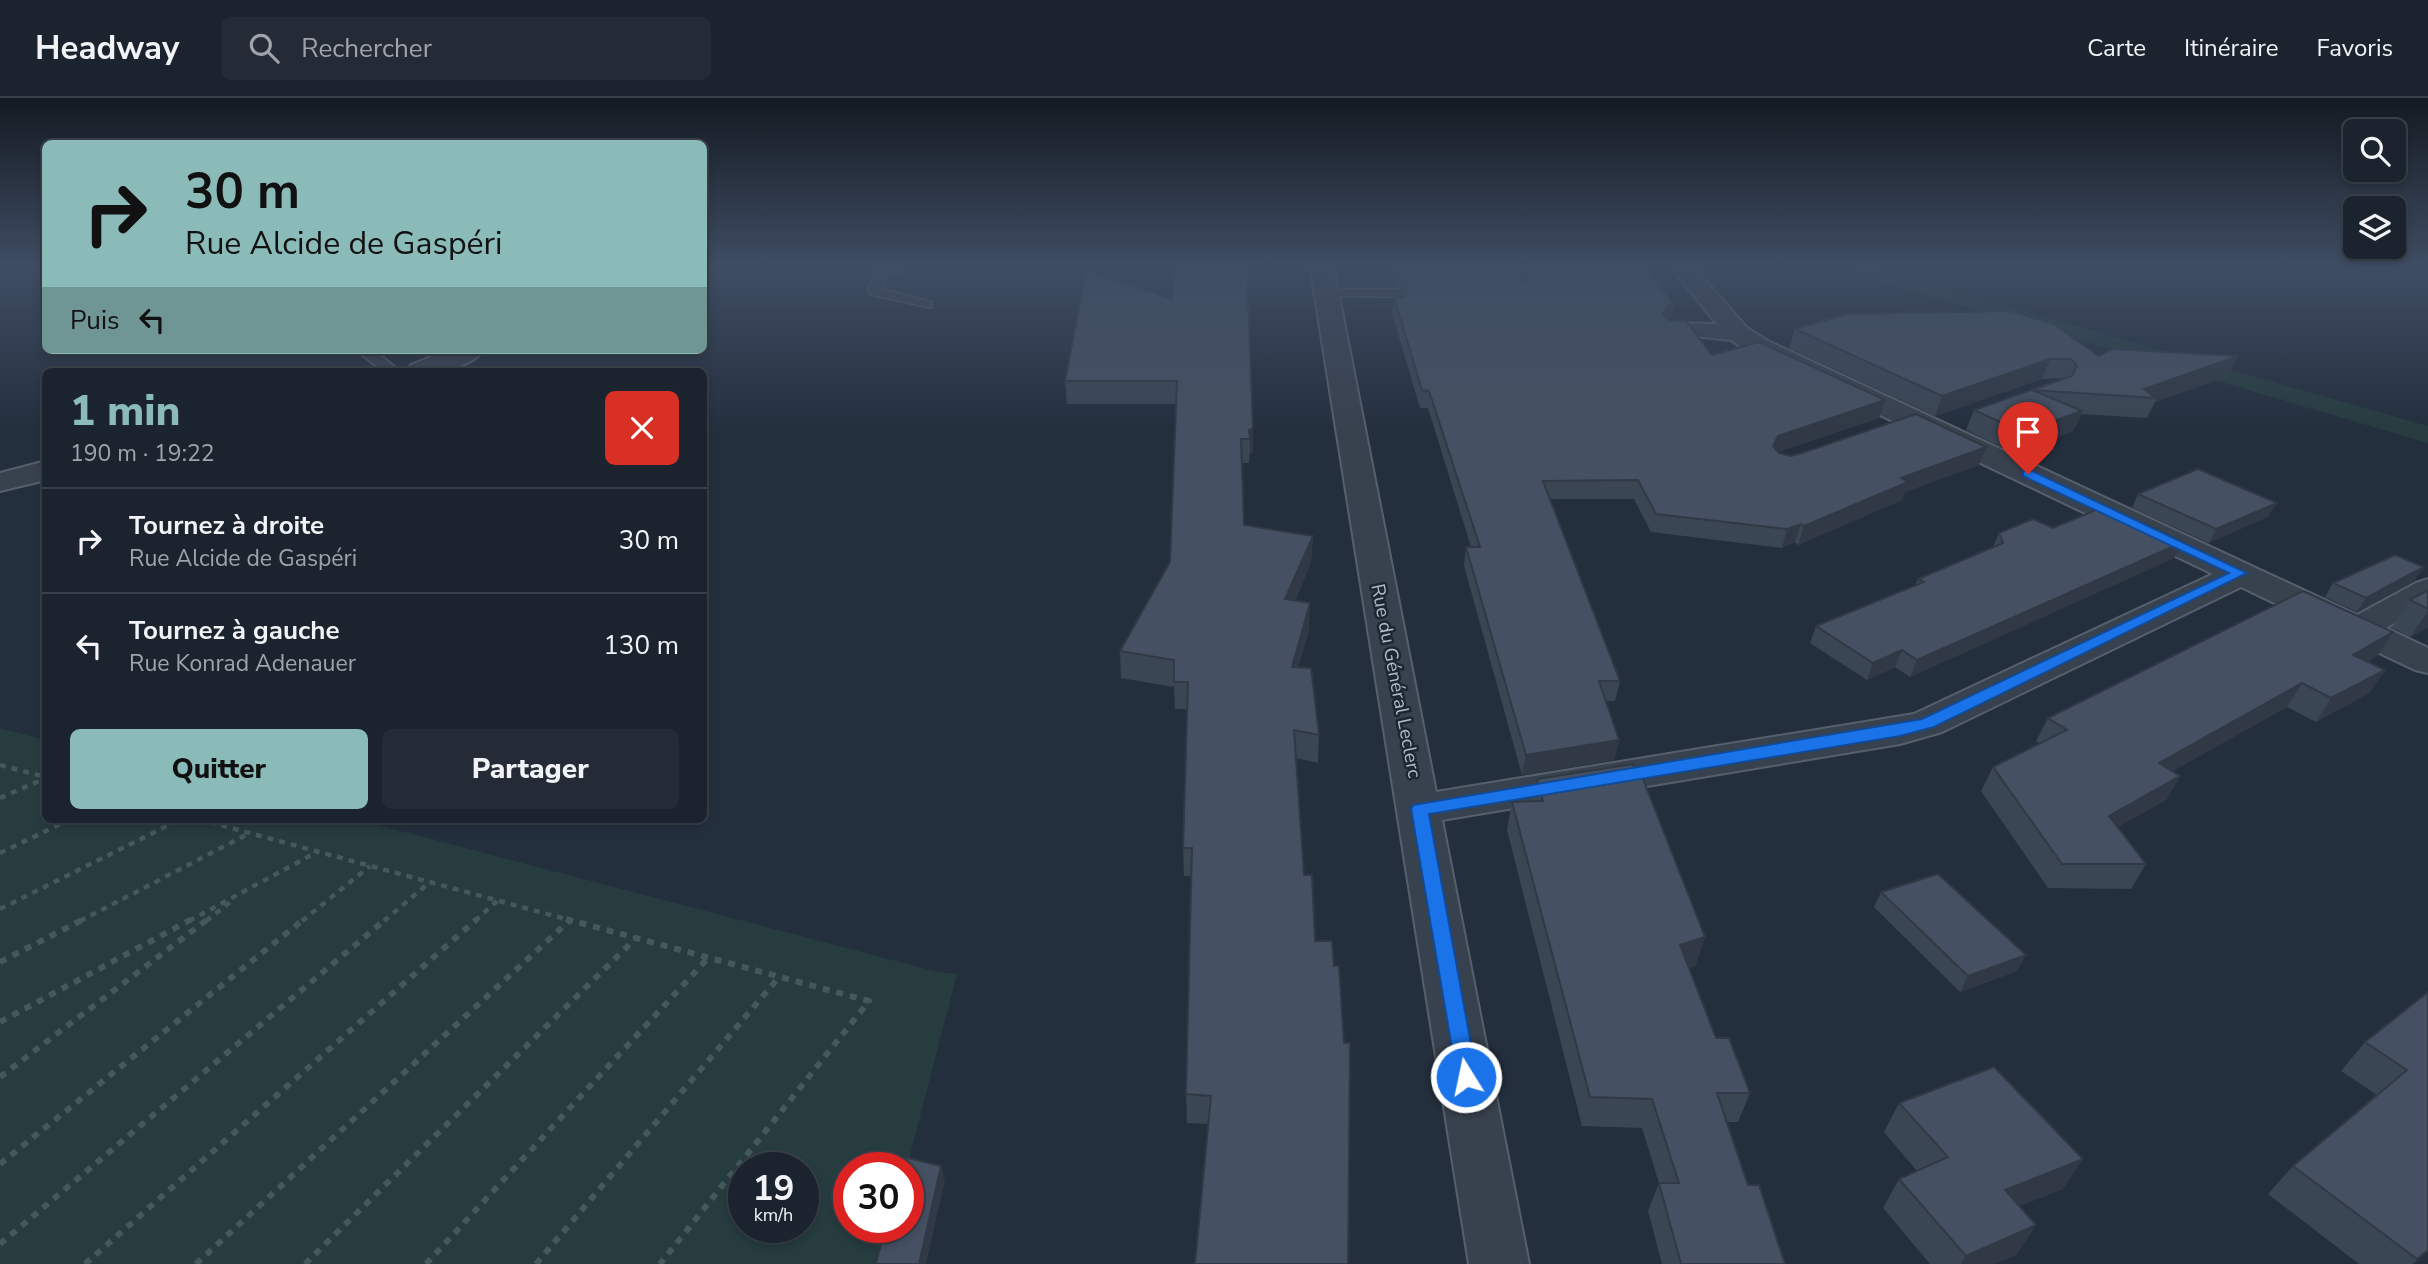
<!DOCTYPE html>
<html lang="fr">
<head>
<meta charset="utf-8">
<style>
  body { margin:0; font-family:"Nunito Sans",sans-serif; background:#242b36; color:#f1f3f6; height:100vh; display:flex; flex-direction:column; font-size:26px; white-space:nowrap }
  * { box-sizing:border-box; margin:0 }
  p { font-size:23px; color:#a0a4aa }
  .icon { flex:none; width:38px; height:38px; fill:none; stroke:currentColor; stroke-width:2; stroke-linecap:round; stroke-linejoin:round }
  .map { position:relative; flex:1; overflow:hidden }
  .drawer { position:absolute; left:42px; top:270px; width:665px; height:455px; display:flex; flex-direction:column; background:#1b232e; border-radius:10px; box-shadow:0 4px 10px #0003,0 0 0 2px #39404a }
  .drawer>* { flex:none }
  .hud { position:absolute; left:42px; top:42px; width:665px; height:214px; border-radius:10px; box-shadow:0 4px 10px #0003,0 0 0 2px #39404a; background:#8bbbb9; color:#111; overflow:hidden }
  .tools { position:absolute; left:2343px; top:21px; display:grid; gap:14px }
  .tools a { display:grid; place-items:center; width:63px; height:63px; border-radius:10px; background:#1b232e; box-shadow:0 4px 10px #0003,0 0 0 2px #39404a; font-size:35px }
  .speed { position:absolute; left:728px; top:1054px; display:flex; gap:14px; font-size:35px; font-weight:700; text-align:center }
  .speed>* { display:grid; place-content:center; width:91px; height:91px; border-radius:50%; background:#1b232e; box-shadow:0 4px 10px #0003,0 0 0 2px #39404a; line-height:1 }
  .speed small { font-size:18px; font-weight:400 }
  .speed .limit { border:10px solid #d22; background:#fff; color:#111 }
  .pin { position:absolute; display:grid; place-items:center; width:60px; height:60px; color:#fff; margin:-72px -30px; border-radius:50% 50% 50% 0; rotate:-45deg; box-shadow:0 0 7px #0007 }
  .pin .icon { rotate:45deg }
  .me { position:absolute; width:77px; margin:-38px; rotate:350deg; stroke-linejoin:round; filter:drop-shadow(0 0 5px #0008) }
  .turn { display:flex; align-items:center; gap:24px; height:147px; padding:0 28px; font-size:32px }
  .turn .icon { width:91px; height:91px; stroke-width:2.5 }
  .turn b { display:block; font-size:49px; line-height:60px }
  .then { display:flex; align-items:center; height:66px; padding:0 28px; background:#0003; gap:14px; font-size:26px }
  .round { display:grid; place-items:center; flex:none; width:74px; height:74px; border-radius:10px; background:#242b36 }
  .headline { display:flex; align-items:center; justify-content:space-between; height:119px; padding:0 28px }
  h1 { font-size:42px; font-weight:800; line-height:52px; color:#8bbbb9 }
  .cta { display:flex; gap:14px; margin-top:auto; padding:14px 28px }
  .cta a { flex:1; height:80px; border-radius:10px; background:#8bbbb9; color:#111; font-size:28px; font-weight:800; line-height:80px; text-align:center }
  .cta a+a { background:#242b36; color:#f1f3f6 }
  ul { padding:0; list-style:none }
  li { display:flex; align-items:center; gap:21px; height:105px; padding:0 28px; border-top:2px solid #39404a }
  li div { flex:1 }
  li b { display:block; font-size:26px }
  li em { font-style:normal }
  header { display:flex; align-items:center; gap:42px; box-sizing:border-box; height:98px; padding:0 35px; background:#1b232e; border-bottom:2px solid #39404a }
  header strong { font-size:33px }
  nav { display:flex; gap:38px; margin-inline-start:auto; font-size:24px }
  .search { width:490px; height:63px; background:#242b36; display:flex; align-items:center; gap:18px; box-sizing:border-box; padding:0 24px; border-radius:10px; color:#a0a4aa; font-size:26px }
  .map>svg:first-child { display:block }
</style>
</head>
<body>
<header>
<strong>Headway</strong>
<div class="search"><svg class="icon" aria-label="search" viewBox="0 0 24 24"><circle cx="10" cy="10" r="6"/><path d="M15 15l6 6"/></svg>Rechercher</div>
<nav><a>Carte</a><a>Itinéraire</a><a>Favoris</a></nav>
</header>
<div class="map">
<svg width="2428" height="1166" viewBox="0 0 2428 1166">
  <rect width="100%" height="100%" fill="#242f3e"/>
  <g fill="#263c3f" fill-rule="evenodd">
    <polygon points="1836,167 1879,167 1928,186 2428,328 2428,345 1878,183"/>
    <path d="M0 630 45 642 46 721H355L934 873 957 876 907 1069H849V1129H892L882 1166H0ZM744 1069H803V1129H744Z"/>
  </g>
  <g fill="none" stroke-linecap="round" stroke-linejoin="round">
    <g stroke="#565f6c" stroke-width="3">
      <g id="service">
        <polygon points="877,167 891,167 883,191 931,204 931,210 870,196 868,193"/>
        <polygon points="1325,191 1431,191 1438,195 1431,199 1320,198 1320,192"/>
        <polygon points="356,252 374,252 400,273 382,273"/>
      </g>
    </g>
    <g stroke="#565f6c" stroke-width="4">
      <g id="minor">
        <polygon points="1310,167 1333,167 1436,694 1914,616 2213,476 1750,255 1731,242 1666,235 1662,230 1666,225 1717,226 1669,167 1692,167 1747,230 1768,243 2357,517 2416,485 2428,481 2428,506 2386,530 2428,550 2428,575 2415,572 2241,489 1942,634 1900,646 1442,722 1529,1166 1469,1166"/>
        <path d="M447 252H483C468 274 431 273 407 273L411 267Z"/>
        <polygon points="46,363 46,382 0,393 0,375"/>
      </g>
    </g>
    <g stroke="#44595c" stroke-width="4.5" stroke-dasharray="6 6" stroke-linecap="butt">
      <polyline points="0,667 46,679"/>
      <polyline points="0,700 46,680"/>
      <polyline points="198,721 573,823"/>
      <polyline points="0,755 71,721"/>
      <polyline points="0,811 181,721"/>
      <polyline points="80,823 250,735"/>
      <polyline points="189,823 317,754"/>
      <polyline points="206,823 233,802"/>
      <polyline points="302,823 370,768"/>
      <polyline points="384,823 430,784"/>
      <polyline points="475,823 497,803"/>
    </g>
    <g stroke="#44595c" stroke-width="6" stroke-dasharray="7 7" stroke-linecap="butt">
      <polyline points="566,821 869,903 660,1166"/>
      <polyline points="0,864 84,821"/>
      <polyline points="0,924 192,821"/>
      <polyline points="0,979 208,821"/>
      <polyline points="0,1066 304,821"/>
      <polyline points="0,1146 386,821"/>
      <polyline points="85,1166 477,821"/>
      <polyline points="196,1166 569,823"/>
      <polyline points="305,1166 636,840"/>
      <polyline points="426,1166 708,860"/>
      <polyline points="536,1166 779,879"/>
    </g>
    <use href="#service" fill="#38414e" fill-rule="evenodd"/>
    <use href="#minor" fill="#38414e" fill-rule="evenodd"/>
  </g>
  <g fill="#3b4654">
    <polygon points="854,167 875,167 873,172"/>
    <polygon points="889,167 909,167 900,179 891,176"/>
    <polygon points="1247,167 1253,354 1250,355 1249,365 1242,365 1244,427 1313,438 1311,464 1295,503 1309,532 1298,569 1319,637 1318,665 1296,660 1208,1026 1187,1025 1186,996 1191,778 1184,778 1183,750 1188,611 1175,611 1174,589 1121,580 1120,553 1170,464 1176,306 1067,306 1065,283 1172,201"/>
    <polygon points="1389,167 1645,167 1671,222 1712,257 1885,302 1879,320 1778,354 1779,355 1791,358 1979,367 1905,394 1902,402 1798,447 1795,444 1782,450 1651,434 1634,401 1550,401 1620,583 1615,603 1606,603 1619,642 1614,662 1522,677 1464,468 1466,449 1471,449 1428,310 1420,310 1392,215 1394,199 1399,199 1400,188 1395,188"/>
    <polygon points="1795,231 2099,258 2228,278 2155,304 2147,320 2081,316 2073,333 2014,355 1966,332 1974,312 2063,280 2042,281 1935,318 1789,250"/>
    <polygon points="2138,396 2269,418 2209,445 2132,410"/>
    <polygon points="2053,430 2183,444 2174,460 1910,579 1895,569 1867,582 1810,545 1816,528 1915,488 1918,481 1993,449 1999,435"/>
    <polygon points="2414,483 2357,514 2325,499 2333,485"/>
    <polygon points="2428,492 2428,529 2410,539 2392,530 2410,502"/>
    <polygon points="2393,534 2378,557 2367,564 2385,572 2369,595 2316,624 2287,609 2172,673 2180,678 2166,702 2118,729 2146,766 2131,791 2048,790 1981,693 1993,669 2040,646 2036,643 2048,620"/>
    <polygon points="1637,677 1705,839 1695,868 1689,870 1716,940 1750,995 1738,1024 1727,1024 1748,1087 1785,1166 1662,1166 1648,1113 1659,1085 1642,1030 1582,1028 1507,732 1512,704 1533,703 1537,681"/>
    <polygon points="1881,794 2017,873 1960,894 1874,809"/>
    <polygon points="2428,894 2428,1153 2414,1166 2359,1166 2268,1096 2293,1068 2377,997 2341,973 2365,944"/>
    <polygon points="1899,1005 2063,1091 2019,1108 2036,1127 2016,1157 1994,1166 1930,1166 1883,1110 1899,1081 1917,1073 1884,1034"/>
  </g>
  <g fill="#303945">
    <polygon points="898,167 909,167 900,179"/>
    <polygon points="1674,207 1671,222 1663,216 1667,208"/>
    <polygon points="2238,258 2228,278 2155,304 2156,300 2144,291"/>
    <polygon points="2050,261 2042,281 1935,318 1942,298"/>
    <polygon points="1885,302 1879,320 1773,356 1773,348 1778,338"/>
    <polygon points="2082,313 2073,333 2014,355 2022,334"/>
    <polygon points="1253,330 1253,354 1250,355 1249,332"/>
    <polygon points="1986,349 1979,367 1905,394 1902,402 1798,447 1804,428 1901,380"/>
    <polygon points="2277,405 2269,418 2209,445 2216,431"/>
    <polygon points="1801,426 1795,444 1782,450 1787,431"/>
    <polygon points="1313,438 1311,464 1284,527 1285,501"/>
    <polygon points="2183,444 2174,460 1910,579 1917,562"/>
    <polygon points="2424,469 2414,483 2357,514 2366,500"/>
    <polygon points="1310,505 1309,532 1290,596 1292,569"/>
    <polygon points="2428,513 2428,529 2410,539"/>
    <polygon points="2393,534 2378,557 2338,580 2353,557"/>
    <polygon points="1902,552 1895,569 1867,582 1873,565"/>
    <polygon points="2385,572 2369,595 2316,624 2331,600"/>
    <polygon points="2302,585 2287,609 2145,689 2159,665"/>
    <polygon points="1619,642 1614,662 1522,677 1526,657"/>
    <polygon points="2180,678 2166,702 2095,742 2109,718"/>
    <polygon points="1705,839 1695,868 1671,877 1680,847"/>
    <polygon points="2026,857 2017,873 1960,894 1968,878"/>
    <polygon points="2083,1061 2063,1091 1985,1121 2005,1092"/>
    <polygon points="941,1068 945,1083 926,1166 919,1166"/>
    <polygon points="2036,1127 2016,1157 1994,1166 1961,1166 1966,1158"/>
    <polygon points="2428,1152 2428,1153 2414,1166 2412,1166"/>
  </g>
  <g fill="#455162" stroke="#303945" stroke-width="2">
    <polygon points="1174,167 1247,167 1253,330 1249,332 1250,341 1241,341 1244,427 1313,438 1285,501 1310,505 1292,569 1311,570 1319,637 1294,632 1304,777 1312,777 1315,843 1332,843 1334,868 1339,868 1344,945 1350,945 1348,1166 1195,1166 1211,998 1186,996 1192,750 1183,750 1188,584 1174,584 1174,562 1120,553 1170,464 1177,283 1065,283 1086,173 1172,201"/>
    <polygon points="1394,167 1645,167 1674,207 1667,208 1663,216 1669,222 1686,223 1712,257 1759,244 1885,302 1778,338 1773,348 1779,355 1791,358 1802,355 1916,316 1986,349 1901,380 1908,384 1804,428 1801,426 1787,431 1656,416 1638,382 1543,383 1620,583 1599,583 1619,642 1526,657 1466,449 1480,449 1429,293 1422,292 1394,199 1404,199 1400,186 1522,186 1532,179 1522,173 1396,173"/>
    <polygon points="2011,213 2054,226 2099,258 2112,251 2238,258 2144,291 2156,300 2032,292 2082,313 2022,334 1974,312 2072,278 2077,268 2071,261 2050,261 1942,298 1795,231 1847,216"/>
    <polygon points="2198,371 2277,405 2216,431 2138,396"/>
    <polygon points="2106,408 2183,444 1917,562 1902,552 1873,565 1816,528 1924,484 1918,481 2003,445 1999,435 2033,421 2053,430"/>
    <polygon points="2395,457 2424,469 2366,500 2333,485"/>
    <polygon points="2428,492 2428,511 2410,502"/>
    <polygon points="2303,493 2393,534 2353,557 2385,572 2331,600 2302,585 2159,665 2180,678 2109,718 2146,766 2062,766 1993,669 2067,632 2048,620"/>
    <polygon points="1633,666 1637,677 1641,676 1705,839 1680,847 1716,940 1729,940 1750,995 1717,995 1748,1087 1759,1087 1785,1166 1681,1166 1659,1085 1679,1085 1652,1001 1590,999 1512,704 1543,703 1537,681"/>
    <polygon points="1938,776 2026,857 1968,878 1881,794"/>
    <polygon points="2428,894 2428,1152 2417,1161 2293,1068 2407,972 2365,944"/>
    <polygon points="1994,969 2083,1061 2005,1092 2036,1127 1966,1158 1899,1081 1948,1059 1899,1005"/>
    <polygon points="904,1059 941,1068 919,1166 876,1166 885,1129 908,1129 908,1069 901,1069"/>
  </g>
  <linearGradient id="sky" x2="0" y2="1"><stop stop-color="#141a22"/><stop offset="0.51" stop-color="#3f4d63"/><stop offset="1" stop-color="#3f4d63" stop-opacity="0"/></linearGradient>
  <rect width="2428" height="330" fill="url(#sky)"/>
  <polygon fill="#1a73e8" stroke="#114b97" stroke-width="2" points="2023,373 2032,373 2247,475 1934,629 1900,638 1429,716 1477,979 1474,985 1466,988 1458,985 1411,711 1413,707 1922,621 2229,475 2023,378"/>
  <g text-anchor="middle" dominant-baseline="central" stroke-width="5" stroke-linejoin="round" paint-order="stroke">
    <g font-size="19" fill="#b4bcc9" stroke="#1d2633">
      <text transform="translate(1396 583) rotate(79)">Rue du Général Leclerc</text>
    </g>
  </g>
</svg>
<div class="tools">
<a><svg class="icon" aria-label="search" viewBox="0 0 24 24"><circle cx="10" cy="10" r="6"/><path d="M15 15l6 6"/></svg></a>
<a><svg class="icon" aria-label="layers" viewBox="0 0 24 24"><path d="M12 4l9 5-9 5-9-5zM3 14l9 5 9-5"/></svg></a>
</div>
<div class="speed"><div>19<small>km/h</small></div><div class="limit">30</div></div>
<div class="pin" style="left:2028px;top:376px;background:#d93025"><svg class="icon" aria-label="arrive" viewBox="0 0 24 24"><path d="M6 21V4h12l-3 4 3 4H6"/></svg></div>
<svg class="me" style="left:1466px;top:979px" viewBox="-20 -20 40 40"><circle r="17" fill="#1a73e8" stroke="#fff" stroke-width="3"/><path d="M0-11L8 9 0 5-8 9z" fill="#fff"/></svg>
<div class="hud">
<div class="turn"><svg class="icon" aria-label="right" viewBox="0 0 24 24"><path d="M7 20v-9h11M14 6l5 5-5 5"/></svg><div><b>30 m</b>Rue Alcide de Gaspéri</div></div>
<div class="then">Puis<svg class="icon" aria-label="left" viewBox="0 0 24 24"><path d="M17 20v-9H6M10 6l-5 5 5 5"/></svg></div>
</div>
<section class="drawer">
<div class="headline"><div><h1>1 min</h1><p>190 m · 19:22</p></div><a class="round" style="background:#d93025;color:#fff"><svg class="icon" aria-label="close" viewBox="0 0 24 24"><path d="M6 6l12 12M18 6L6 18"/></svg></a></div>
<ul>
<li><svg class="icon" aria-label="right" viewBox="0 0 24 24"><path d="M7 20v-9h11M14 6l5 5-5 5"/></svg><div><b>Tournez à droite</b><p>Rue Alcide de Gaspéri</p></div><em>30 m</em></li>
<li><svg class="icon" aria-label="left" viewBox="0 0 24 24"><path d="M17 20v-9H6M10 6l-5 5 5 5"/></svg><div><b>Tournez à gauche</b><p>Rue Konrad Adenauer</p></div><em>130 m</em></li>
</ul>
<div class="cta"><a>Quitter</a><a>Partager</a></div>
</section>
</div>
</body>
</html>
